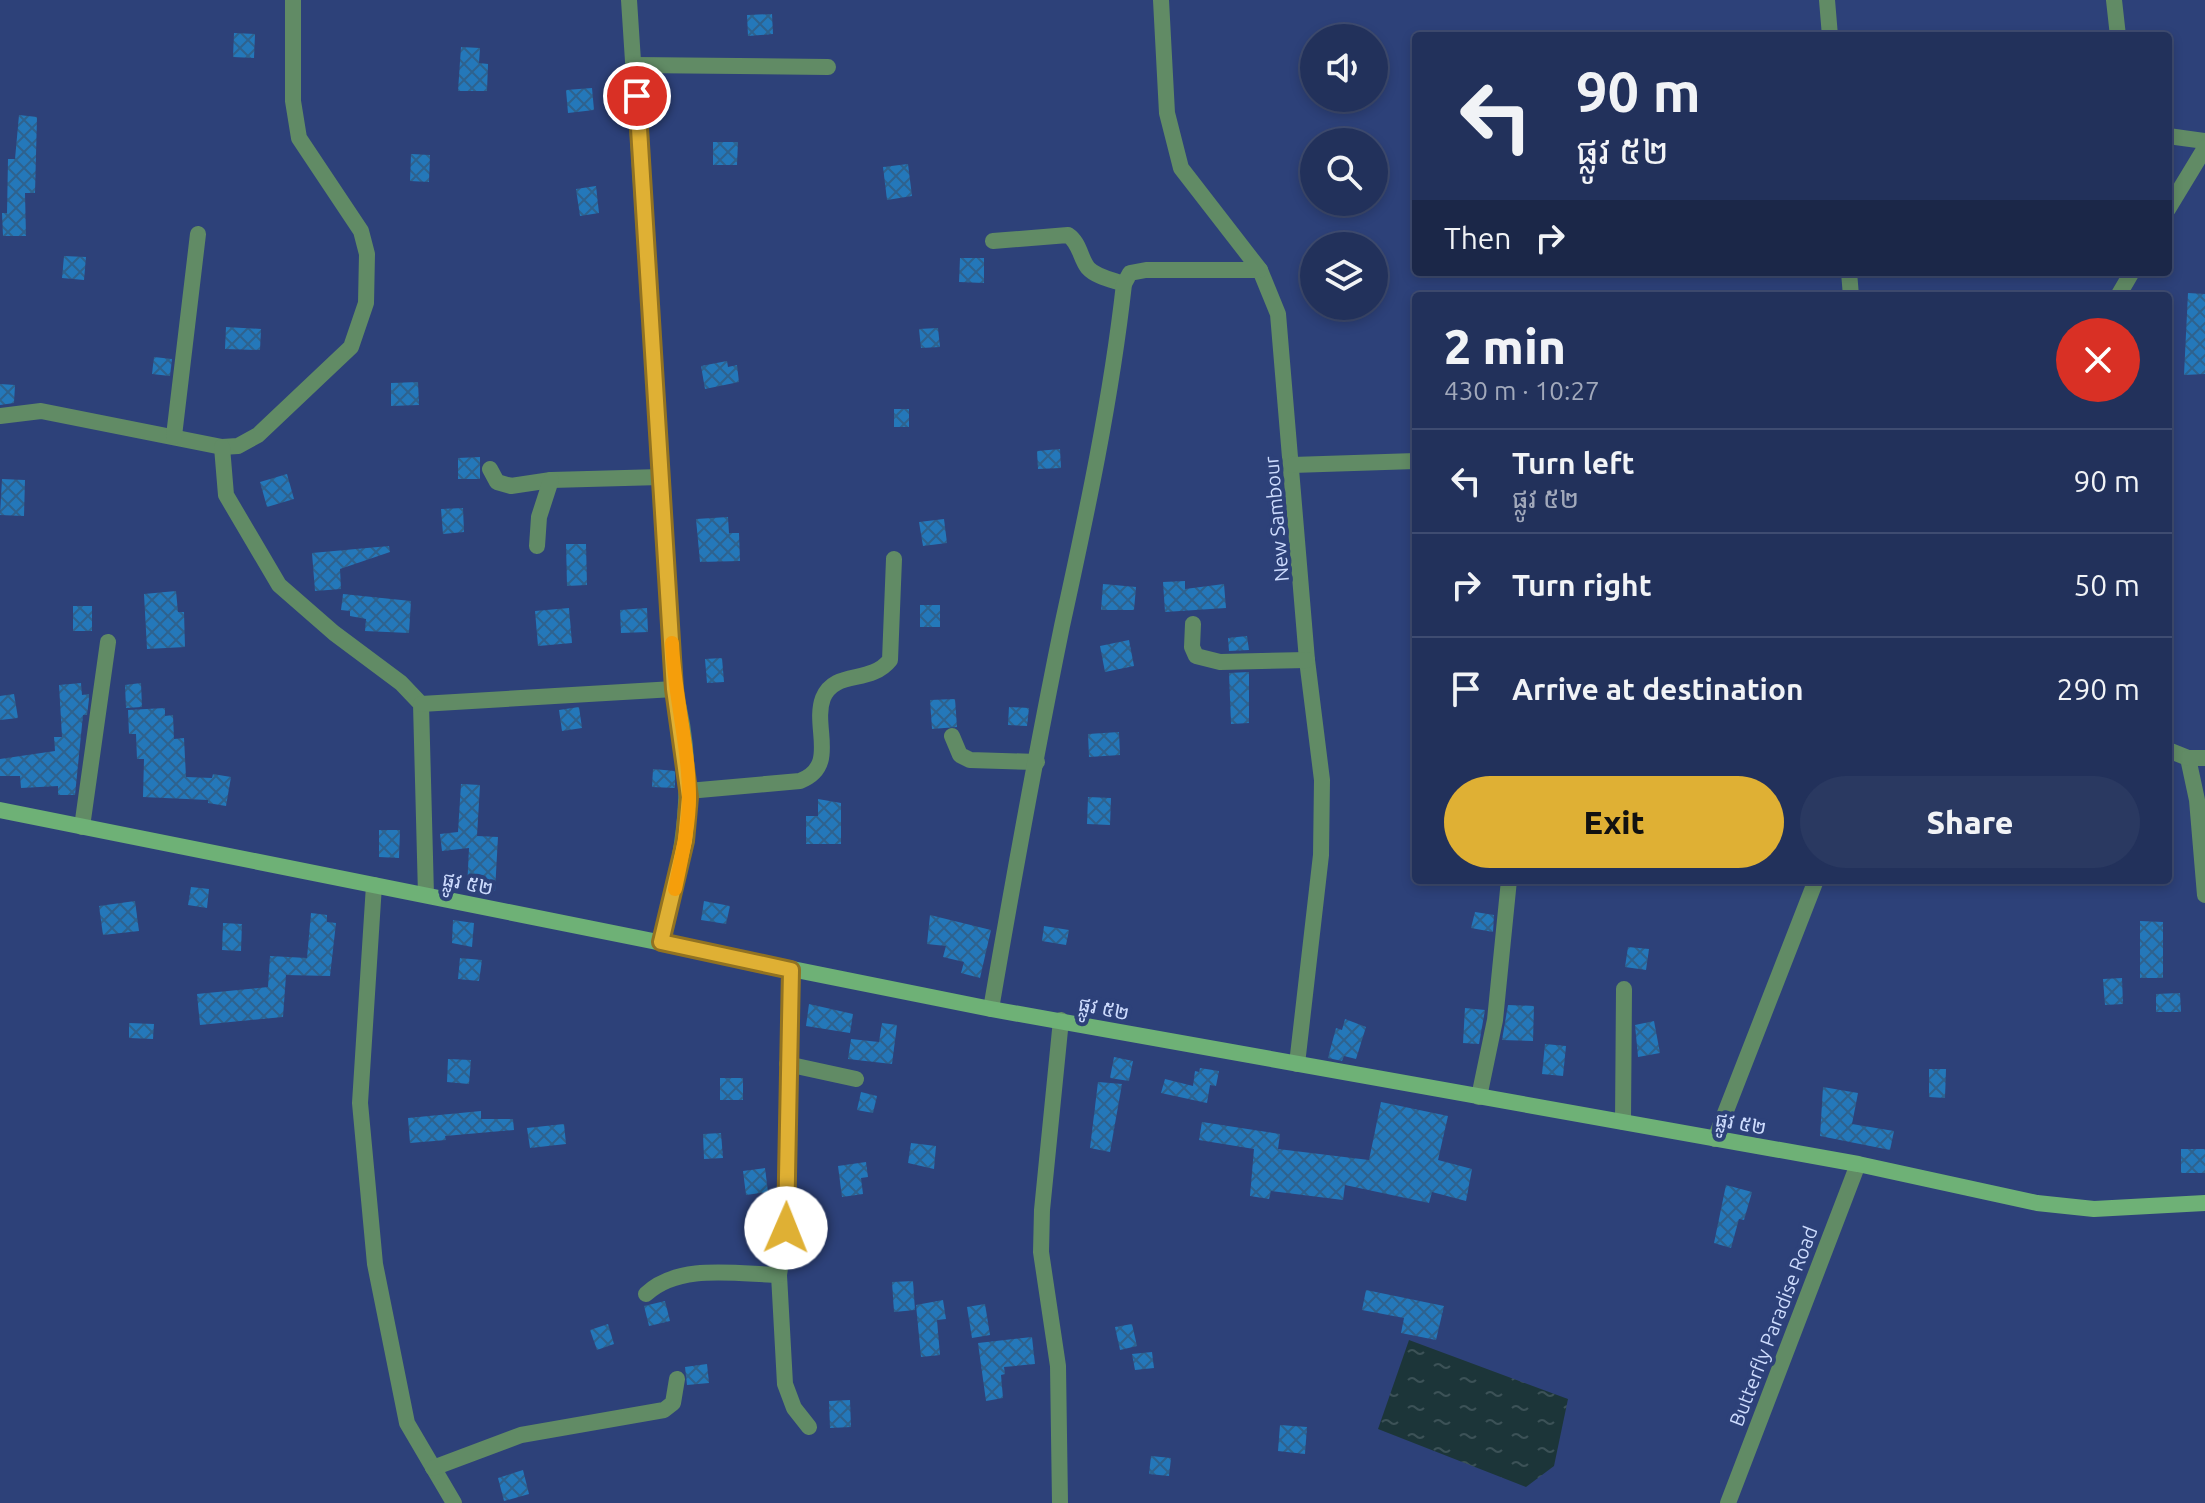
<!DOCTYPE html>
<html lang="en">
<head>
<meta charset="utf-8">
<style>
  body { margin:0; font-family:Ubuntu,"Noto Sans Khmer",sans-serif; background:#2a3961; color:#f1f3f6; height:100vh; display:flex; flex-direction:column; font-size:30px; white-space:nowrap }
  * { box-sizing:border-box; margin:0 }
  p { font-size:26px; color:#a2a9bb }
  .icon { flex:none; width:44px; height:44px; fill:none; stroke:currentColor; stroke-width:2; stroke-linecap:round; stroke-linejoin:round }
  .map { position:relative; flex:1; overflow:hidden }
  .panel { position:absolute; left:1412px; top:292px; width:760px; height:592px; display:flex; flex-direction:column; background:#22315b; border-radius:8px; box-shadow:0 4px 12px #0003,0 0 0 2px #3f4c71 }
  .panel>* { flex:none }
  .banner { position:absolute; left:1412px; top:32px; width:760px; height:244px; border-radius:8px; box-shadow:0 4px 12px #0003,0 0 0 2px #3f4c71; background:#22315b; color:#f1f3f6; overflow:hidden }
  .tools { position:absolute; left:1300px; top:24px; display:grid; gap:16px }
  .tools a { display:grid; place-items:center; width:88px; height:88px; border-radius:50%; background:#22315b; box-shadow:0 4px 12px #0003,0 0 0 2px #3f4c71; font-size:40px }
  .pin { position:absolute; display:grid; place-items:center; width:68px; height:68px; color:#fff; margin:-34px; border:4px solid #fff; border-radius:50%; box-shadow:0 2px 8px #0007 }
  .me { position:absolute; width:88px; margin:-44px; rotate:1deg; stroke-linejoin:round; filter:drop-shadow(0 0 6px #0008) }
  .turn { display:flex; align-items:center; gap:28px; height:168px; padding:0 32px; font-size:36px }
  .turn .icon { width:104px; height:104px; stroke-width:2.5 }
  .turn b { display:block; font-size:56px; line-height:68px }
  .then { display:flex; align-items:center; height:76px; padding:0 32px; background:#0003; gap:16px; font-size:30px }
  .round { display:grid; place-items:center; flex:none; width:84px; height:84px; border-radius:42px; background:#2a3961 }
  .summary { display:flex; align-items:center; justify-content:space-between; height:136px; padding:0 32px }
  h1 { font-size:48px; font-weight:800; line-height:60px }
  .primary-button { display:flex; gap:16px; margin-top:auto; padding:16px 32px }
  .primary-button a { flex:1; height:92px; border-radius:48px; background:#dfb034; color:#111; font-size:32px; font-weight:800; line-height:92px; text-align:center }
  .primary-button a+a { background:#2a3961; color:#f1f3f6 }
  ul { padding:0; list-style:none }
  li { display:flex; align-items:center; gap:24px; height:104px; padding:0 32px; border-top:2px solid #3f4c71 }
  li div { flex:1 }
  li b { display:block; font-size:30px }
  li em { font-style:normal }
  .map>svg:first-child { display:block }
</style>
</head>
<body>
<div class="map">
<svg width="2205" height="1503" viewBox="0 0 2205 1503">
  <defs>
    <pattern id="water-ripples" width="26" height="14" patternUnits="userSpaceOnUse" patternTransform="scale(2)"><rect width="26" height="14" fill="#1c3539"/><path d="M2 4q2-2 4 0t4 0M15 11q2-2 4 0t4 0" fill="none" stroke="#3c5257"/></pattern>
    <pattern id="building-cross-hatch" width="8" height="8" patternUnits="userSpaceOnUse" patternTransform="scale(2)"><rect width="8" height="8" fill="#2478ba"/><path d="M0 0l8 8M0 8l8-8" fill="none" stroke="#2e628e"/></pattern>
  </defs>
  <rect width="100%" height="100%" fill="#2d4179"/>
  <polygon fill="url(#water-ripples)" points="1409,1340 1568,1399 1554,1466 1526,1487 1378,1429"/>
  <g fill="url(#building-cross-hatch)">
    <polygon points="772,14 773,34 748,36 747,15"/>
    <polygon points="234,33 255,34 254,58 233,57"/>
    <polygon points="461,47 480,48 479,63 488,64 487,91 458,91"/>
    <polygon points="592,88 594,110 568,113 566,90"/>
    <polygon points="19,115 37,117 35,193 25,193 26,236 3,236 2,213 7,213 8,159 15,159"/>
    <polygon points="713,142 738,142 737,165 713,165"/>
    <polygon points="411,154 430,155 429,182 410,181"/>
    <polygon points="908,164 912,196 887,200 883,167"/>
    <polygon points="596,186 599,213 580,216 576,189"/>
    <polygon points="64,256 86,257 84,280 62,278"/>
    <polygon points="960,258 984,258 984,283 959,282"/>
    <polygon points="2188,293 2205,294 2205,374 2184,375"/>
    <polygon points="226,327 261,329 260,350 225,349"/>
    <polygon points="938,328 940,347 921,348 919,329"/>
    <polygon points="154,357 172,359 170,376 152,374"/>
    <polygon points="727,361 728,367 737,365 739,382 705,389 701,366"/>
    <polygon points="418,382 419,405 391,406 391,383"/>
    <polygon points="0,384 15,385 14,403 0,405"/>
    <rect x="894" y="409" width="15" height="18"/>
    <polygon points="1060,449 1061,468 1038,469 1037,451"/>
    <polygon points="480,457 480,479 458,479 458,458"/>
    <polygon points="287,474 294,499 267,507 260,482"/>
    <polygon points="2,479 25,480 24,516 0,515"/>
    <polygon points="463,508 464,532 443,534 441,509"/>
    <polygon points="728,517 729,533 739,533 740,561 700,562 696,519"/>
    <polygon points="944,519 947,543 923,546 919,522"/>
    <polygon points="566,544 586,544 587,585 567,586"/>
    <polygon points="389,546 390,552 340,569 341,589 315,591 312,553"/>
    <polygon points="1185,581 1185,589 1224,584 1226,608 1165,612 1163,582"/>
    <polygon points="1103,584 1136,587 1134,610 1101,610"/>
    <polygon points="176,591 178,612 184,612 185,647 147,649 144,594"/>
    <polygon points="343,594 411,601 409,633 365,631 366,619 350,616 350,611 341,610"/>
    <rect x="920" y="605" width="20" height="22"/>
    <rect x="73" y="606" width="19" height="25"/>
    <polygon points="569,608 572,643 538,646 535,611"/>
    <polygon points="647,608 648,632 621,633 620,610"/>
    <polygon points="1247,636 1249,650 1229,651 1228,638"/>
    <polygon points="1129,640 1134,666 1105,672 1100,646"/>
    <polygon points="722,658 724,682 707,683 705,659"/>
    <polygon points="1249,672 1249,723 1231,724 1229,673"/>
    <polygon points="81,683 82,695 89,694 89,699 87,715 83,715 75,795 58,795 58,786 21,788 20,776 0,776 0,759 55,751 54,737 62,737 59,685"/>
    <polygon points="141,683 142,707 126,708 125,685"/>
    <polygon points="14,694 18,718 0,720 0,696"/>
    <polygon points="955,699 957,727 932,729 930,700"/>
    <polygon points="579,707 582,728 562,731 559,710"/>
    <polygon points="1009,707 1029,708 1027,726 1008,725"/>
    <polygon points="165,708 165,716 173,715 174,739 184,738 186,777 212,778 213,774 231,777 226,806 208,803 208,800 143,797 144,759 137,759 136,734 129,734 128,710"/>
    <polygon points="1119,732 1120,755 1089,757 1088,734"/>
    <polygon points="653,769 675,771 675,788 652,787"/>
    <polygon points="461,784 480,785 477,836 498,837 495,891 467,889 469,848 442,851 440,834 458,832"/>
    <polygon points="1088,797 1111,798 1110,825 1087,824"/>
    <polygon points="818,799 841,803 841,844 806,844 806,816 818,816"/>
    <polygon points="379,830 400,830 399,858 379,857"/>
    <polygon points="191,887 209,889 207,908 188,905"/>
    <polygon points="135,901 139,931 103,935 99,906"/>
    <polygon points="704,901 730,906 726,924 701,920"/>
    <polygon points="1475,912 1494,915 1493,932 1471,928"/>
    <polygon points="311,913 327,915 327,922 336,923 330,976 286,975 283,1017 200,1025 197,994 268,987 270,956 307,958"/>
    <polygon points="930,915 991,930 980,978 961,973 964,962 943,957 946,946 927,944"/>
    <polygon points="453,920 474,923 472,947 452,943"/>
    <polygon points="2140,921 2163,922 2163,978 2140,978"/>
    <polygon points="223,923 242,924 241,951 222,950"/>
    <polygon points="1044,926 1069,930 1066,945 1042,941"/>
    <polygon points="1628,947 1649,949 1646,970 1625,967"/>
    <polygon points="460,958 482,960 479,981 458,979"/>
    <polygon points="2122,978 2123,1004 2105,1005 2103,979"/>
    <polygon points="2180,993 2181,1012 2156,1012 2156,994"/>
    <polygon points="809,1004 853,1014 850,1033 806,1026"/>
    <polygon points="1508,1005 1534,1006 1533,1041 1502,1040"/>
    <polygon points="1465,1008 1485,1010 1479,1044 1463,1043"/>
    <polygon points="1345,1019 1366,1027 1356,1059 1344,1056 1342,1061 1328,1058 1336,1028 1342,1030"/>
    <polygon points="1654,1021 1660,1053 1638,1057 1635,1025"/>
    <polygon points="129,1023 154,1024 153,1039 129,1038"/>
    <polygon points="882,1023 897,1025 892,1064 848,1059 851,1039 879,1042"/>
    <polygon points="1545,1044 1566,1046 1563,1076 1542,1074"/>
    <polygon points="1114,1057 1133,1061 1129,1081 1110,1078"/>
    <polygon points="448,1059 471,1060 469,1084 447,1082"/>
    <polygon points="1200,1068 1219,1071 1216,1086 1210,1085 1207,1103 1161,1093 1165,1079 1193,1086 1195,1071 1199,1072"/>
    <polygon points="1929,1069 1946,1069 1945,1098 1929,1097"/>
    <rect x="720" y="1078" width="23" height="22"/>
    <polygon points="1098,1082 1122,1084 1110,1152 1090,1148"/>
    <polygon points="1823,1087 1858,1093 1852,1124 1894,1131 1890,1150 1820,1136"/>
    <polygon points="861,1092 877,1096 873,1113 857,1110"/>
    <polygon points="1381,1102 1448,1116 1438,1160 1472,1169 1466,1201 1432,1192 1429,1203 1345,1185 1343,1200 1271,1191 1269,1199 1250,1196 1254,1149 1199,1140 1202,1122 1280,1134 1278,1149 1369,1160"/>
    <polygon points="481,1111 481,1119 513,1119 514,1130 445,1136 446,1140 410,1143 408,1118"/>
    <polygon points="564,1124 566,1144 530,1148 527,1128"/>
    <polygon points="721,1133 723,1158 704,1159 703,1134"/>
    <polygon points="911,1143 936,1146 934,1169 908,1163"/>
    <rect x="2181" y="1149" width="24" height="24"/>
    <polygon points="866,1162 868,1177 861,1178 863,1194 842,1197 838,1166"/>
    <polygon points="765,1168 768,1192 746,1195 743,1171"/>
    <polygon points="1726,1185 1752,1192 1744,1220 1739,1219 1731,1248 1714,1243"/>
    <polygon points="913,1281 915,1310 894,1312 892,1282"/>
    <polygon points="1366,1290 1444,1306 1436,1340 1401,1333 1404,1318 1362,1310"/>
    <polygon points="943,1300 946,1319 937,1320 940,1355 921,1357 916,1305"/>
    <polygon points="665,1301 670,1321 649,1326 644,1306"/>
    <polygon points="985,1304 990,1335 972,1338 967,1307"/>
    <polygon points="608,1324 614,1344 597,1350 590,1330"/>
    <polygon points="1132,1324 1137,1346 1120,1350 1115,1327"/>
    <polygon points="1032,1337 1035,1364 1004,1367 1005,1374 1001,1375 1003,1398 986,1401 978,1343"/>
    <polygon points="1152,1352 1154,1368 1135,1370 1132,1354"/>
    <polygon points="707,1364 709,1383 687,1385 685,1367"/>
    <polygon points="850,1400 851,1427 830,1428 829,1401"/>
    <polygon points="1280,1425 1307,1427 1305,1454 1278,1451"/>
    <polygon points="1151,1456 1171,1458 1169,1476 1149,1474"/>
    <polygon points="523,1470 529,1494 504,1501 498,1478"/>
  </g>
  <g fill="none" stroke-linecap="round" stroke-linejoin="round">
    <g stroke="#618b65" stroke-width="16">
      <path d="M629 0 674 689C699 774 683 859 661 942"/>
      <polyline points="1161,0 1167,113 1181,168 1260,270 1278,314 1307,660 1322,780 1321,855 1297,1064"/>
      <polyline points="1827,0 1830,36"/>
      <polyline points="2114,0 2118,36"/>
      <polyline points="635,65 828,67"/>
      <polyline points="2168,136 2205,141"/>
      <polyline points="2168,209 2205,148"/>
      <path d="M993 241 1068 235C1080 243 1080 258 1088 268 1096 277 1113 280 1124 284"/>
      <polyline points="1849,272 1851,296"/>
      <polyline points="2118,296 2132,272"/>
      <polyline points="0,416 41,411 222,447 238,446 258,435 351,347 366,303 367,254 361,231 299,138 293,101 293,0"/>
      <polyline points="174,436 198,234"/>
      <polyline points="222,447 226,495 279,585 334,633 401,683 421,704 426,895"/>
      <polyline points="1292,465 1416,461"/>
      <polyline points="490,469 497,482 511,486 551,480 661,477"/>
      <polyline points="537,546 539,517 551,480"/>
      <polyline points="1193,624 1192,647 1196,656 1220,662 1307,660"/>
      <polyline points="421,704 674,689"/>
      <polyline points="952,736 960,755 970,760 1037,762"/>
      <polyline points="2168,750 2188,758 2197,800 2205,895"/>
      <polyline points="2188,758 2205,758"/>
      <path d="M688 791 800 781C839 766 812 727 823 698 835 669 870 685 890 660L894 559"/>
      <polyline points="82,827 108,642"/>
      <polyline points="374,885 360,1103 375,1264 407,1423 454,1503"/>
      <polyline points="791,970 786,1228 779,1275 785,1384 794,1408 809,1427"/>
      <path d="M991 1009C1013 881 1036 753 1062 626 1087 512 1111 400 1124 284L1130 273 1146 270H1260"/>
      <polyline points="787,1064 856,1079"/>
      <polyline points="1479,1097 1495,1020 1509,880"/>
      <polyline points="1623,1122 1624,989"/>
      <polyline points="1715,1139 1816,880"/>
      <path d="M646 1294C679 1263 736 1274 779 1275"/>
      <polyline points="433,1468 521,1435 664,1410 673,1403 677,1379"/>
      <polyline points="1060,1503 1058,1366 1041,1252 1042,1210 1061,1020"/>
      <polyline points="1728,1503 1858,1164"/>
    </g>
    <polyline stroke="#6eb176" stroke-width="16" points="0,810 991,1009 1858,1164 2037,1203 2094,1209 2205,1203"/>
  </g>
  <g fill="none" stroke-linecap="round" stroke-linejoin="round">
    <g stroke="#917222" stroke-width="20">
      <polyline id="route" points="637,96 674,689 689,797 685,841 661,942 791,970 786,1228"/>
    </g>
    <use href="#route" stroke="#dfb034" stroke-width="14"/>
    <path stroke="#f59e0b" stroke-width="14" d="M672 643C674 694 689 745 689 797 689 828 681 859 675 889"/>
  </g>
  <g text-anchor="middle" dominant-baseline="central" stroke-width="8" stroke-linejoin="round" paint-order="stroke">
    <g font-size="20" fill="#cddbfd" stroke="#2d4179">
      <text transform="translate(1276 519) rotate(-95)">New Sambour</text>
      <text transform="translate(468 883) rotate(11)">ផ្លូវ ៥២</text>
      <text transform="translate(1104 1008) rotate(11)">ផ្លូវ ៥២</text>
      <text transform="translate(1741 1123) rotate(10)">ផ្លូវ ៥២</text>
      <text transform="translate(1773 1326) rotate(-69)">Butterfly Paradise Road</text>
    </g>
  </g>
</svg>
<div class="tools">
<a><svg class="icon" aria-label="sound" viewBox="0 0 24 24"><path d="M4 9h4l5-4v14l-5-4H4zM17 9q2 3 0 6"/></svg></a>
<a><svg class="icon" aria-label="search" viewBox="0 0 24 24"><circle cx="10" cy="10" r="6"/><path d="M15 15l6 6"/></svg></a>
<a><svg class="icon" aria-label="layers" viewBox="0 0 24 24"><path d="M12 4l9 5-9 5-9-5zM3 14l9 5 9-5"/></svg></a>
</div>
<div class="pin" style="left:637px;top:96px;background:#d93025"><svg class="icon" aria-label="arrive" viewBox="0 0 24 24"><path d="M6 21V4h12l-3 4 3 4H6"/></svg></div>
<svg class="me" style="left:786px;top:1228px" viewBox="-20 -20 40 40"><circle r="19" fill="#fff"/><path d="M0-13L10 11 0 6-10 11z" fill="#dfb034"/></svg>
<div class="banner">
<div class="turn"><svg class="icon" aria-label="left" viewBox="0 0 24 24"><path d="M17 20v-9H6M10 6l-5 5 5 5"/></svg><div><b>90 m</b>ផ្លូវ ៥២</div></div>
<div class="then">Then<svg class="icon" aria-label="right" viewBox="0 0 24 24"><path d="M7 20v-9h11M14 6l5 5-5 5"/></svg></div>
</div>
<section class="panel">
<div class="summary"><div><h1>2 min</h1><p>430 m · 10:27</p></div><a class="round" style="background:#d93025;color:#fff"><svg class="icon" aria-label="close" viewBox="0 0 24 24"><path d="M6 6l12 12M18 6L6 18"/></svg></a></div>
<ul>
<li><svg class="icon" aria-label="left" viewBox="0 0 24 24"><path d="M17 20v-9H6M10 6l-5 5 5 5"/></svg><div><b>Turn left</b><p>ផ្លូវ ៥២</p></div><em>90 m</em></li>
<li><svg class="icon" aria-label="right" viewBox="0 0 24 24"><path d="M7 20v-9h11M14 6l5 5-5 5"/></svg><div><b>Turn right</b></div><em>50 m</em></li>
<li><svg class="icon" aria-label="arrive" viewBox="0 0 24 24"><path d="M6 21V4h12l-3 4 3 4H6"/></svg><div><b>Arrive at destination</b></div><em>290 m</em></li>
</ul>
<div class="primary-button"><a>Exit</a><a>Share</a></div>
</section>
</div>
</body>
</html>
